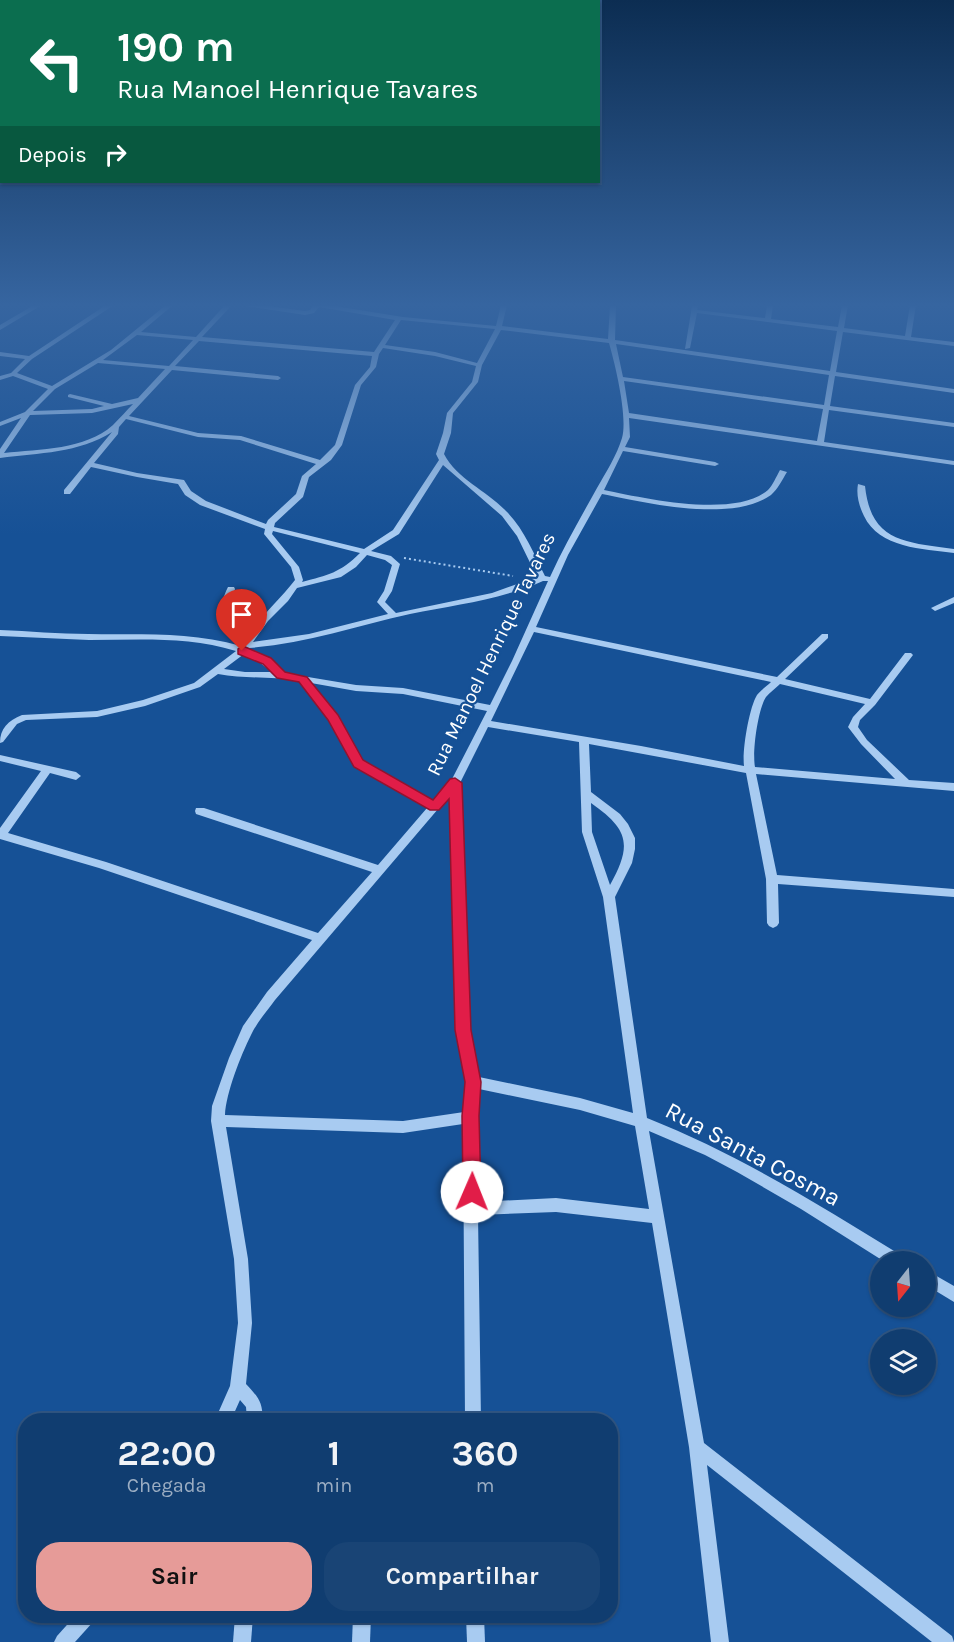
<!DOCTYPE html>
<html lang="pt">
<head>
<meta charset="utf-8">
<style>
  body { margin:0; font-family:Karla,sans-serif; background:#194475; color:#f1f3f6; height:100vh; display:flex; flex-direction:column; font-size:22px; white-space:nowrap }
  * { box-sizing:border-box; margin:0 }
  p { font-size:20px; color:#9caec3 }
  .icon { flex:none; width:33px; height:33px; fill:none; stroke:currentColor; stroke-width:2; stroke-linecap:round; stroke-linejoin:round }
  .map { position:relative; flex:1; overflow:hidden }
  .panel { position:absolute; left:18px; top:1413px; width:600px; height:210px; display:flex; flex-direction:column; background:#103d70; border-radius:24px; box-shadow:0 2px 4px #0004,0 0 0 2px #305683 }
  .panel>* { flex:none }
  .top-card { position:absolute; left:0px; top:0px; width:600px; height:183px; box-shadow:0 2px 4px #0004,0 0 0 2px #305683; background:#0b6e4f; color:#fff; overflow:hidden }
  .needle { width:39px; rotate:197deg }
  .buttons { position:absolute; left:870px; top:1251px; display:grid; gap:12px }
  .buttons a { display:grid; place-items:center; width:66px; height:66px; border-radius:50%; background:#103d70; box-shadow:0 2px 4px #0004,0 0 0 2px #305683; font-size:30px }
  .pin { position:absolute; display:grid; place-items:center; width:51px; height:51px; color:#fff; margin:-62px -26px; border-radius:50% 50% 50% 0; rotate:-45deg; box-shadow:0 0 6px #0007 }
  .pin .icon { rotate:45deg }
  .me { position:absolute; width:66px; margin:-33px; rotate:1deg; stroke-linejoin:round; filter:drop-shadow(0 0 4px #0008) }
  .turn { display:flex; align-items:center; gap:21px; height:126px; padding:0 18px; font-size:27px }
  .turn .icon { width:78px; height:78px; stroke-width:2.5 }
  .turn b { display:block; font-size:42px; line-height:51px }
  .then { display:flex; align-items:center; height:57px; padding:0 18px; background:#0003; gap:12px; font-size:22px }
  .eta { display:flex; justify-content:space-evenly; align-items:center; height:102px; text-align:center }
  .eta b { font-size:36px; font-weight:700; line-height:42px }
  .action { display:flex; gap:12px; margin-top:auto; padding:12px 18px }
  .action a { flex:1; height:69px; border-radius:24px; background:#e69b98; color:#111; font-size:24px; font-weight:700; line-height:69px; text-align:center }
  .action a+a { background:#194475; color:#f1f3f6 }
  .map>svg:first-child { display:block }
</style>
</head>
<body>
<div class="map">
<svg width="954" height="1642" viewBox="0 0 954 1642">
  <rect width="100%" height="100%" fill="#165196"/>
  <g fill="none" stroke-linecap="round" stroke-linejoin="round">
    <polyline stroke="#a8cbf1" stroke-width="2" stroke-dasharray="2 3" stroke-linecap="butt" points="404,558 513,576"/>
    <g fill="#a8cbf1" fill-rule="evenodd">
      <polygon points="34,305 42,305 0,330 0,325"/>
      <path d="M106 305H114L32 359 17 373 52 386 111 350 166 305H173L141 332 196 337 225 305H232L202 337 374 352 395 320 319 307 314 313 305 315 240 305H260L305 311 310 310 314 305H328L403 317 496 326 501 305H507L502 326 608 339 610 305H616L615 340 830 371 837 331 697 313 690 348 685 349 692 306 698 305 697 310 765 318 767 305H773L771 319 838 327 842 305H848L844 328 905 336 910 305H916L911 337 954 342V346L843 332 836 372 954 389V393L835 376 830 406 954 423V427L829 410 824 442 954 461V465L629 418 630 437 625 447 715 462 719 464 715 466 623 451 604 490C643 498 735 519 768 490 773 485 776 477 780 470L787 472C782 480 778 489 771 495 731 523 647 503 602 494L568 555 536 627 777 677 822 634H828V638L785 679 870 699 905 653H911L913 655 875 705 860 720 858 727 867 740 909 780 954 783V791L756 774 777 875 954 889V897L778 884 779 923 777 926 773 928 769 926 767 923 766 879 746 773 589 744 591 792 620 814 628 824 635 838V849L632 863 615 897 647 1118C738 1154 821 1206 904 1257L906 1262H885L801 1209 737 1172 705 1155 649 1131 704 1443 952 1636 954 1642H932L707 1465 729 1642H711L689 1447 652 1223 556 1212 478 1215 481 1420H465L463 1124 403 1133 226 1127 248 1259 252 1323 246 1384C259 1398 262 1401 263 1420H247L246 1407 240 1400 231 1420H215L230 1386 238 1323 234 1259 211 1121 212 1106 229 1058 243 1026 267 992 312 940 99 868 0 839V828L41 771 0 761V755L76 772 81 776 76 780 50 773 8 833 106 862 318 933 372 872 196 814 195 811 196 808H204L378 865 427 808 354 765 329 720 300 681C273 676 245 679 218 674L200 687 145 706 97 717 26 720 17 724 3 742 0 743C0 728 8 721 22 715L97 711 143 700 194 683 236 651C187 636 139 640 89 640 59 639 30 637 0 636V630C29 631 59 634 88 634 142 635 189 631 241 646L250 634C223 624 214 616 228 587H234L235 589 230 604 232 618 238 623 253 629C266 611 282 597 295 580L291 567 264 534 265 529 200 505 185 495 178 484 137 477 91 467 70 494H64V490L112 432C79 453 39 453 0 458V449L21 418 0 426V422L25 412 48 389 13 376 0 380V376L11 373 25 359 0 356V352L29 356ZM401 320 495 329 477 363 435 352 385 345ZM501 330 609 343C615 364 628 417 622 438 617 455 606 472 597 488 581 517 564 546 550 577L545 576C534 554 524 529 506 511 487 491 457 479 444 454L451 433 453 413 478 382 482 365ZM137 335 193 340 169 366 103 360ZM199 341 372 356 370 367 355 385 335 445 320 460 241 436 198 433 129 416 172 370 278 380 281 378 278 376 175 366ZM616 344 829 375 824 405 623 377ZM383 348 435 356 476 366 472 382 447 413 443 433 436 454 439 460 393 530 364 549 274 527 275 523 303 497 309 477 331 460 342 445 361 385 376 367 379 354ZM98 363 165 369 138 398 112 404 70 394 68 395V397L104 406 92 409 33 411 55 389ZM624 381 823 409 817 441 629 413ZM133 404C127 410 120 418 113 425 85 450 40 449 4 453L30 415 92 413ZM126 419 198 437 240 440 316 464 302 476 296 494 268 520 266 524 206 501 191 491 184 480 137 473 94 463 118 434 119 427ZM443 465 502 516 517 536 537 577 492 593 396 613 385 602 392 591 400 564 391 556 371 551 399 534ZM273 531 360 553C340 573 328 575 302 582L303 580 299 567 272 534ZM367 555 385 560 392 565 384 591 377 602 388 614 309 634 253 642 268 621 288 601 297 588 341 577 356 567ZM543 581H548L512 661 490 705 403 688 356 685 284 673 265 658 248 649 249 648C304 644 356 626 410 614 455 605 500 600 543 581ZM534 632 771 682C767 686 761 690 757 695 749 708 742 751 744 766L641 746 491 721ZM244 654 259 662 272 672H245L224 669ZM311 683 356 691 403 694 487 711 451 781 433 802 362 761 336 716ZM780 684 865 704 853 717 848 727 861 744 895 779 755 767C752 752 758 709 766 697 770 692 776 688 780 684ZM488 727 579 742 582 832 603 897 633 1113 580 1098 479 1077 469 1030 460 783ZM450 795 457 1030 467 1082 464 1112 403 1121 225 1115C226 1093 241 1055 251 1035 257 1022 267 1011 275 1000ZM591 803C628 829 633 844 610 885L592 832ZM479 1089 580 1110 635 1126 649 1209 556 1198 478 1202 477 1117Z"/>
      <path d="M858 484 865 486C871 543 906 542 954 549V553C923 549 879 548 864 516 859 506 856 495 858 484Z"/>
      <polygon points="954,597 954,603 935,611 931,608"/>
      <polygon points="926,1270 954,1286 954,1302 926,1285"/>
      <polygon points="75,1616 96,1616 93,1622 75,1642 54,1642 57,1636"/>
      <polygon points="235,1616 253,1616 251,1642 233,1642"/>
      <polygon points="353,1616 371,1616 370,1642 352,1642"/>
      <polygon points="466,1616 484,1616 485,1642 467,1642"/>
    </g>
  </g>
  <linearGradient id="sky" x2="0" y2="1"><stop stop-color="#0c2d52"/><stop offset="0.57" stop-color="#3665a0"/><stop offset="1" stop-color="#3665a0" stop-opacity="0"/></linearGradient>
  <rect width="954" height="535" fill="url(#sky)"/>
  <polygon fill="#e11d48" stroke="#92132f" stroke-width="1.5" points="243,646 271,658 285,672 307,677 338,715 363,760 433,800 450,779 455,778 462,783 471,1030 481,1082 479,1116 481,1192 478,1199 472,1201 465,1199 463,1192 462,1116 465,1082 455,1030 449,799 439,810 430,810 354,767 328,720 299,682 277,678 263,664 238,654 238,649"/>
  <g text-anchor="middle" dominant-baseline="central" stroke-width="4.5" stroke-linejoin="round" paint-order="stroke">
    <g font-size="20" fill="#fff" stroke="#165196">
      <text transform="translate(491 654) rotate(-64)">Rua Manoel Henrique Tavares</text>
    </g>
    <g font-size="24" fill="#fff" stroke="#165196">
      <text transform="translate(753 1154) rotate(28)">Rua Santa Cosma</text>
    </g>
  </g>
</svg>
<div class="buttons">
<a><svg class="needle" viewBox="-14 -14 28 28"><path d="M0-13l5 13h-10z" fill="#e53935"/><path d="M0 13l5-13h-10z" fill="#9caec3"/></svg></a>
<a><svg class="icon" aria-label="layers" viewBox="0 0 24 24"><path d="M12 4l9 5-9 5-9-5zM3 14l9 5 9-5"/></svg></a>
</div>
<div class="pin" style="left:242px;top:651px;background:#d93025"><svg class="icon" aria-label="arrive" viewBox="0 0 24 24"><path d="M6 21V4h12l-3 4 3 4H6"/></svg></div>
<svg class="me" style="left:472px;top:1192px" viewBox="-20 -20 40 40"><circle r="19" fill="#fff"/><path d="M0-13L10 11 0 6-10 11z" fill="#e11d48"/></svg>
<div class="top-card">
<div class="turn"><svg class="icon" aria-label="left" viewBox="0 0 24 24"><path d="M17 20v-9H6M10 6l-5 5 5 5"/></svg><div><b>190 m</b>Rua Manoel Henrique Tavares</div></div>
<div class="then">Depois<svg class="icon" aria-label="right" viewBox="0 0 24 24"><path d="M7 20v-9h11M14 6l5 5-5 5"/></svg></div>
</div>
<section class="panel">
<div class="eta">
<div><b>22:00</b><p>Chegada</p></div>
<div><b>1</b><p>min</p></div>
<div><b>360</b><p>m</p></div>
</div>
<div class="action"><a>Sair</a><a>Compartilhar</a></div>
</section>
</div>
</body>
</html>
